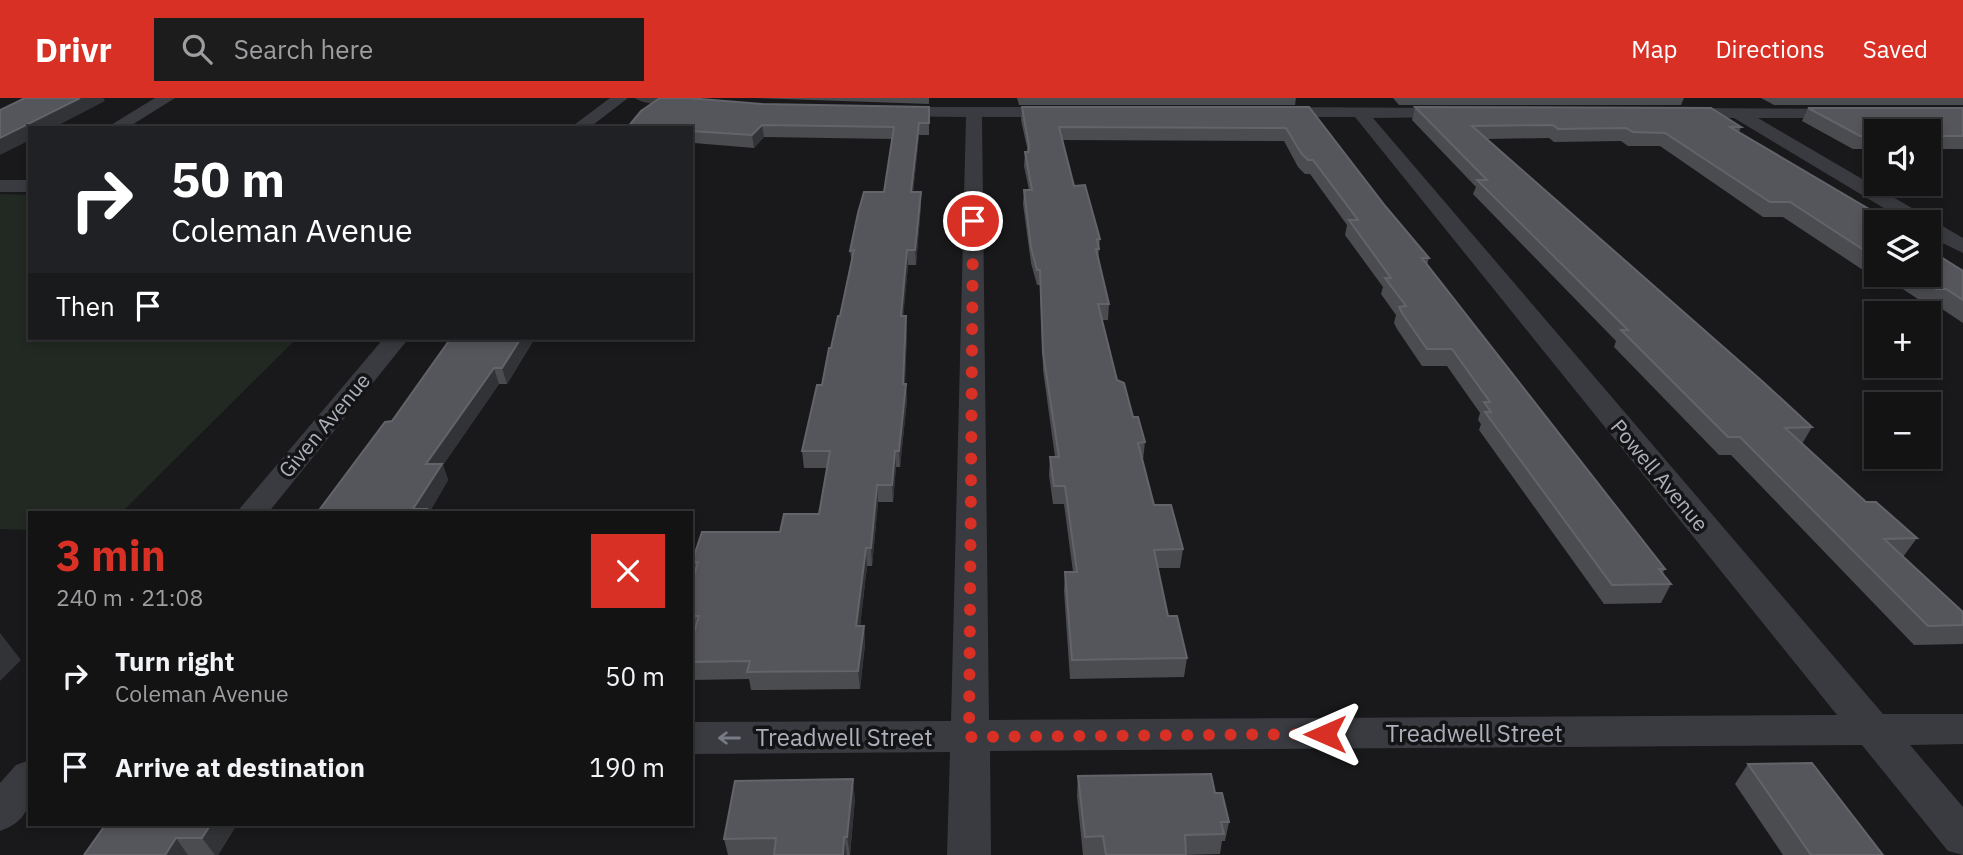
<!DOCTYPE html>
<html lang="en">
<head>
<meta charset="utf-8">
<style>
  body { margin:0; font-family:"IBM Plex Sans",sans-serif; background:#1c1c1d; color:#f1f3f6; height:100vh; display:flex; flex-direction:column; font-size:26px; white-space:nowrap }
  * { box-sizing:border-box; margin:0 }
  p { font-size:23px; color:#9d9ea0 }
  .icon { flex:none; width:38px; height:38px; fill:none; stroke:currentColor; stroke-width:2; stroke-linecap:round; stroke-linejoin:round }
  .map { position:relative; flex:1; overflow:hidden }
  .details { position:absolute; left:28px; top:413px; width:665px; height:315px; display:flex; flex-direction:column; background:#131314; border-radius:0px; box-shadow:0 4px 10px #0003,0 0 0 2px #323234 }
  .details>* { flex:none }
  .hud { position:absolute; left:28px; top:28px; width:665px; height:214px; border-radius:0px; box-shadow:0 4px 10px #0003,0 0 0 2px #323234; background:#202124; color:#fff; overflow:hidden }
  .fabs { position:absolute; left:1864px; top:21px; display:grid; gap:14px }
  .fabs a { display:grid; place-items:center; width:77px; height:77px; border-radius:0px; background:#131314; box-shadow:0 4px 10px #0003,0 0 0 2px #323234; font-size:35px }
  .pin { position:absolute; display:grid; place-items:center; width:60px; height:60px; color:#fff; margin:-30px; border:4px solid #fff; border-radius:50%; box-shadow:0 2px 7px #0007 }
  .me { position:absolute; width:77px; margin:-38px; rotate:270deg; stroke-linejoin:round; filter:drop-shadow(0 0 5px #0008) }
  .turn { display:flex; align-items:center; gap:24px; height:147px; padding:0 28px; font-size:32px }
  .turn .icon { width:91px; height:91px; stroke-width:2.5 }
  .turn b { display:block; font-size:49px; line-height:60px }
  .then { display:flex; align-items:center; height:66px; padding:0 28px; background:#0003; gap:14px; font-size:26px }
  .round { display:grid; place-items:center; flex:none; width:74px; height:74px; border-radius:0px; background:#1c1c1d }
  .head { display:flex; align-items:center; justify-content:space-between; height:119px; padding:0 28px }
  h1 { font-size:42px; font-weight:800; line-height:52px; color:#d93025 }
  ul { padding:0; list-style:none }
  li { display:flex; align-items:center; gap:21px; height:91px; padding:0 28px }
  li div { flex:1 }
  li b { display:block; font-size:26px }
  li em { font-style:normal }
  header { display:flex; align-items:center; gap:42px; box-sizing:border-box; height:98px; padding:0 35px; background:#d93025; color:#fff }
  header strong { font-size:33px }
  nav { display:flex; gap:38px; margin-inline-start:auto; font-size:24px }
  .search { width:490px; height:63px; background:#1c1c1d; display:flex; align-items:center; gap:18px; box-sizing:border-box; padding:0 24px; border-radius:0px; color:#9d9ea0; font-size:26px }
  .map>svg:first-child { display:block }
</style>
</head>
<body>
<header>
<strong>Drivr</strong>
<div class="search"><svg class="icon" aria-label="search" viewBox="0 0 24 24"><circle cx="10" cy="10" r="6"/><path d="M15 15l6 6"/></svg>Search here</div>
<nav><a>Map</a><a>Directions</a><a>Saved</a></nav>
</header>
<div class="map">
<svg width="1963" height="757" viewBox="0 0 1963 757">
  <rect width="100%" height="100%" fill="#19191b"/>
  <polygon fill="#212922" points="0,96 30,97 30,240 297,240 121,415 30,415 30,432 0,431"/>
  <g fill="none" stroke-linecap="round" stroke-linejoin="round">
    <g fill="#3a3b40" fill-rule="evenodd">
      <polygon points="155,0 175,0 127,30 106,30"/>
      <polygon points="610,0 628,0 589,30 570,30"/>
      <path d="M635 0H699L704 4C696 12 644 8 635 0Z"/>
      <polygon points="889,9 1063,9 1071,14 1063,19 982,19 989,622 1837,617 1355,19 1274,19 1266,14 1274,9 1455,10 1461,11 1463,15 1461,19 1373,20 1883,616 1963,616 1963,646 1910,647 1963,709 1963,757 1948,753 1862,647 990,653 991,757 947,757 950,654 691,656 691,624 951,623 966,19 883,18 881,14"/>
      <polygon points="1680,10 1850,11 1852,15 1850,19 1844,20 1758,20 1963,140 1963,155 1928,138 1928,124 1907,124 1734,20 1674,19 1672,15 1674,11"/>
      <rect x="0" y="82" width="30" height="12"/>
      <polygon points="384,240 409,240 268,415 236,415"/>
      <path d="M30 662C30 695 37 720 0 733V685L16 667Z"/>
    </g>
  </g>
  <g fill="#4a4c50">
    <polygon points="754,0 929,0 929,6"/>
    <polygon points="1017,0 1296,0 1295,7 1019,7"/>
    <polygon points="1393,0 1684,0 1681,7 1399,7"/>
    <polygon points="1761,0 1963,0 1963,7 1774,7"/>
    <polygon points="762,6 929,9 929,37 919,37 913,94 921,94 921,107 916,167 908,167 903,218 907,233 905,286 907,302 900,369 896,369 893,404 878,404 872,468 867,468 860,528 864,528 865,546 860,591 751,592 749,581 691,582 691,544 694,536 691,536 691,488 695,476 692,464 780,434 819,416 827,370 804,370 802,353 822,287 840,218 852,166 850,153 884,94 892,41 764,39 754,50 694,45 691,49 691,30"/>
    <polygon points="1022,9 1309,9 1386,109 1429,160 1427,167 1665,471 1663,475 1671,486 1661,505 1604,506 1479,332 1481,326 1478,322 1480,315 1447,268 1422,268 1397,231 1394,225 1396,217 1381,196 1383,189 1345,137 1347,127 1310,76 1305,76 1298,69 1284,43 1062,42 1074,88 1100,141 1098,161 1109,206 1108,222 1102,222 1117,282 1133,319 1145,344 1143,362 1154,407 1183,451 1180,470 1158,470 1168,518 1187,560 1184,579 1070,581 1064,493 1065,474 1073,474 1064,406 1053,406 1049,377 1050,359 1055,359 1043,272 1040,187 1037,187 1031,165 1023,106 1024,92 1029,92 1024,68 1025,54 1028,54 1021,22"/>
    <polygon points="1415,9 1741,29 1739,34 1876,124 1876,177 1928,177 1963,173 1963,225 1936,207 1927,207 1883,178 1872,178 1783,119 1763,119 1660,48 1628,48 1621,43 1554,44 1549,40 1487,41 1812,329 1802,346 1866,404 1917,440 1903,459 1963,514 1963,545 1962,546 1914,547 1731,357 1719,357 1614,249 1616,243 1473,96 1476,89 1412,22"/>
    <polygon points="1808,10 1963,10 1963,51 1928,51 1928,33 1876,33 1876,51 1853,51 1802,23"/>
    <polygon points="451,240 535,240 507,286 499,286 443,367 448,382 429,415 317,415 392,323"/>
    <polygon points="1748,666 1883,757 1783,757 1735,686"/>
    <polygon points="1078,678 1215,695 1229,724 1225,743 1222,743 1220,756 1186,757 1083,757 1077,698"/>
    <polygon points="855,700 850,757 728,757 724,741"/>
    <polygon points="106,726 237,726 218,757 84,757"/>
  </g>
  <g fill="#323336">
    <polygon points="80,0 103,0 105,3 53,30 30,30 30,42 0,57 0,40"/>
    <polygon points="919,25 919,37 912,107 911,94"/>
    <polygon points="762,27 764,39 754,50 752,37"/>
    <polygon points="692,33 694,45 691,49"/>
    <polygon points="921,94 921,107 916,167 915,152"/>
    <polygon points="907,152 908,167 902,233 901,218"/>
    <polygon points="906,218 907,233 904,302 903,286"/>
    <polygon points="521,240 535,240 507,286 502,270"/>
    <polygon points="494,270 499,286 443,367 448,382 429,415 415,415 413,411 426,366"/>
    <polygon points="906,286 907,302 900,369 899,353"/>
    <polygon points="895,353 896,369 893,404 892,387"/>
    <polygon points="877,387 878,404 872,468 871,450"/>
    <polygon points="866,450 867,468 858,546 856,528"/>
    <polygon points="864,528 865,546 860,591 858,573"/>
    <polygon points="0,535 21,562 0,583"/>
    <polygon points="853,681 855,700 850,757 847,739"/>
    <polygon points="211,726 237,726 218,757 215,757 202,740"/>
    <polygon points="844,739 847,757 843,757"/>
    <polygon points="176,740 188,757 165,757"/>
  </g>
  <g fill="#55565b" stroke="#62646a" stroke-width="2">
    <polygon points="25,0 80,0 0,40 0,12"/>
    <polygon points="660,0 688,0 762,6 929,9 929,25 919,25 911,94 921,94 915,152 907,152 901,218 906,218 903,286 906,286 899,353 895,353 892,387 877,387 871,450 866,450 856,528 864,528 858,573 747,574 750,563 691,564 691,544 699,518 691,518 691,488 698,464 692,464 702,434 780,434 784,416 819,416 830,353 802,353 817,287 822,287 829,250 831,250 838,218 840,218 854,152 850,153 858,115 864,94 884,94 894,29 762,27 752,37 691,33 691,30 627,30 641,13"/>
    <polygon points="1022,9 1309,9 1386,109 1429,160 1422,160 1665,471 1659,471 1671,486 1612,487 1485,314 1491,314 1484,304 1490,304 1452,251 1427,251 1402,215 1399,209 1406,208 1385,180 1391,180 1349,122 1358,122 1313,62 1308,62 1301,55 1286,30 1059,29 1074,88 1085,87 1100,141 1097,141 1099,151 1096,151 1109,206 1098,206 1117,282 1124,285 1133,319 1138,319 1145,344 1138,345 1154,407 1171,407 1183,451 1154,452 1168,518 1177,518 1187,560 1072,562 1065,474 1077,474 1065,388 1054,388 1050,359 1059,359 1043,255 1040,172 1037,172 1031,150 1024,92 1032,92 1025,54 1028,54 1029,48"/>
    <polygon points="1415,9 1711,10 1741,29 1730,29 1891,124 1876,124 1876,160 1790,104 1770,104 1665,35 1633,34 1626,30 1558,31 1553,27 1472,28 1762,283 1812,329 1785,330 1866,404 1876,404 1917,440 1884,441 1963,514 1963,527 1928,528 1740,339 1728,339 1621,232 1628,232 1477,82 1487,82"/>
    <polygon points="1808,10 1963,10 1963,38 1928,38 1928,33 1876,33 1876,38 1860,38"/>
    <polygon points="1928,151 1963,173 1963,202 1946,191 1936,191 1914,177 1928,177"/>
    <polygon points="451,240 521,240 502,270 494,270 426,366 442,366 413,411 427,411 425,415 317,415 385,324 392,323"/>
    <polygon points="1812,665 1883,757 1811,757 1748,666"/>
    <polygon points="1211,676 1215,695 1222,695 1229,724 1221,724 1224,736 1185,737 1186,757 1106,757 1103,738 1085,739 1078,678"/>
    <polygon points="853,681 847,739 844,739 843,757 774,757 776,740 724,741 735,683"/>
    <polygon points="106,726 211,726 202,740 176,740 165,757 84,757"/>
  </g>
  <defs><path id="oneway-shaft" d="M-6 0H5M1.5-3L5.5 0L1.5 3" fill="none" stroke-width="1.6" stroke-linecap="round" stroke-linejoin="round" transform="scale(1.75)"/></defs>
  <use stroke="#787b83" href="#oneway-shaft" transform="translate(729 640) rotate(180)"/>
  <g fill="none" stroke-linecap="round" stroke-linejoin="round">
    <polyline stroke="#d93025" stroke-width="12" stroke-dasharray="0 21.6" points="973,123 969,639 1325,636"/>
  </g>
  <g text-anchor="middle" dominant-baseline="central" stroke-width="7" stroke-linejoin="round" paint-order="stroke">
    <g font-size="21" fill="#abb0ba" stroke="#141416">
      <text transform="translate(324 327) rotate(-50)">Given Avenue</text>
      <text transform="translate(1660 377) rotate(50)">Powell Avenue</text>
    </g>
    <g font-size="24" fill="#abb0ba" stroke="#141416">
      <text x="1474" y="635">Treadwell Street</text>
      <text x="844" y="639">Treadwell Street</text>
    </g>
  </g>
</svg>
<div class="fabs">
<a><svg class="icon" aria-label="sound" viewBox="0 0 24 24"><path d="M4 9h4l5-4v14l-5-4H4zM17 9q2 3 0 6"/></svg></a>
<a><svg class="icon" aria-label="layers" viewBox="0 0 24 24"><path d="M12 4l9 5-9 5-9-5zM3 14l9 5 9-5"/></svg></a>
<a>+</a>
<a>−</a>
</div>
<div class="pin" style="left:973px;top:123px;background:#d93025"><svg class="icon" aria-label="arrive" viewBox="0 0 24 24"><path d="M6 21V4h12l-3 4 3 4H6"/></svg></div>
<svg class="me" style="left:1325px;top:636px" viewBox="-20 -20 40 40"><path d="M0-17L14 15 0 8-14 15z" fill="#d93025" stroke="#fff" stroke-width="4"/></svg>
<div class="hud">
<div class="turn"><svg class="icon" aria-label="right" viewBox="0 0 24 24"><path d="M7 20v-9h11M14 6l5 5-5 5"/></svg><div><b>50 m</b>Coleman Avenue</div></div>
<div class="then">Then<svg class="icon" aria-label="arrive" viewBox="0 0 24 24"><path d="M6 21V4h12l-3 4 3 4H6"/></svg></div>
</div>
<section class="details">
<div class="head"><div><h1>3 min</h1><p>240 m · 21:08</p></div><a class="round" style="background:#d93025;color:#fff"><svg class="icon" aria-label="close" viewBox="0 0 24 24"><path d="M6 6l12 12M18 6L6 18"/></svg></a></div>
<ul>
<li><svg class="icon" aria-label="right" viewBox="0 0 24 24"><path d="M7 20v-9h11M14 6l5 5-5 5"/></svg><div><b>Turn right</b><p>Coleman Avenue</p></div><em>50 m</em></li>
<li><svg class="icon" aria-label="arrive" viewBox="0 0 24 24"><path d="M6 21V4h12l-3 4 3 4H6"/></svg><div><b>Arrive at destination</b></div><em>190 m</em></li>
</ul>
</section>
</div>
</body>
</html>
